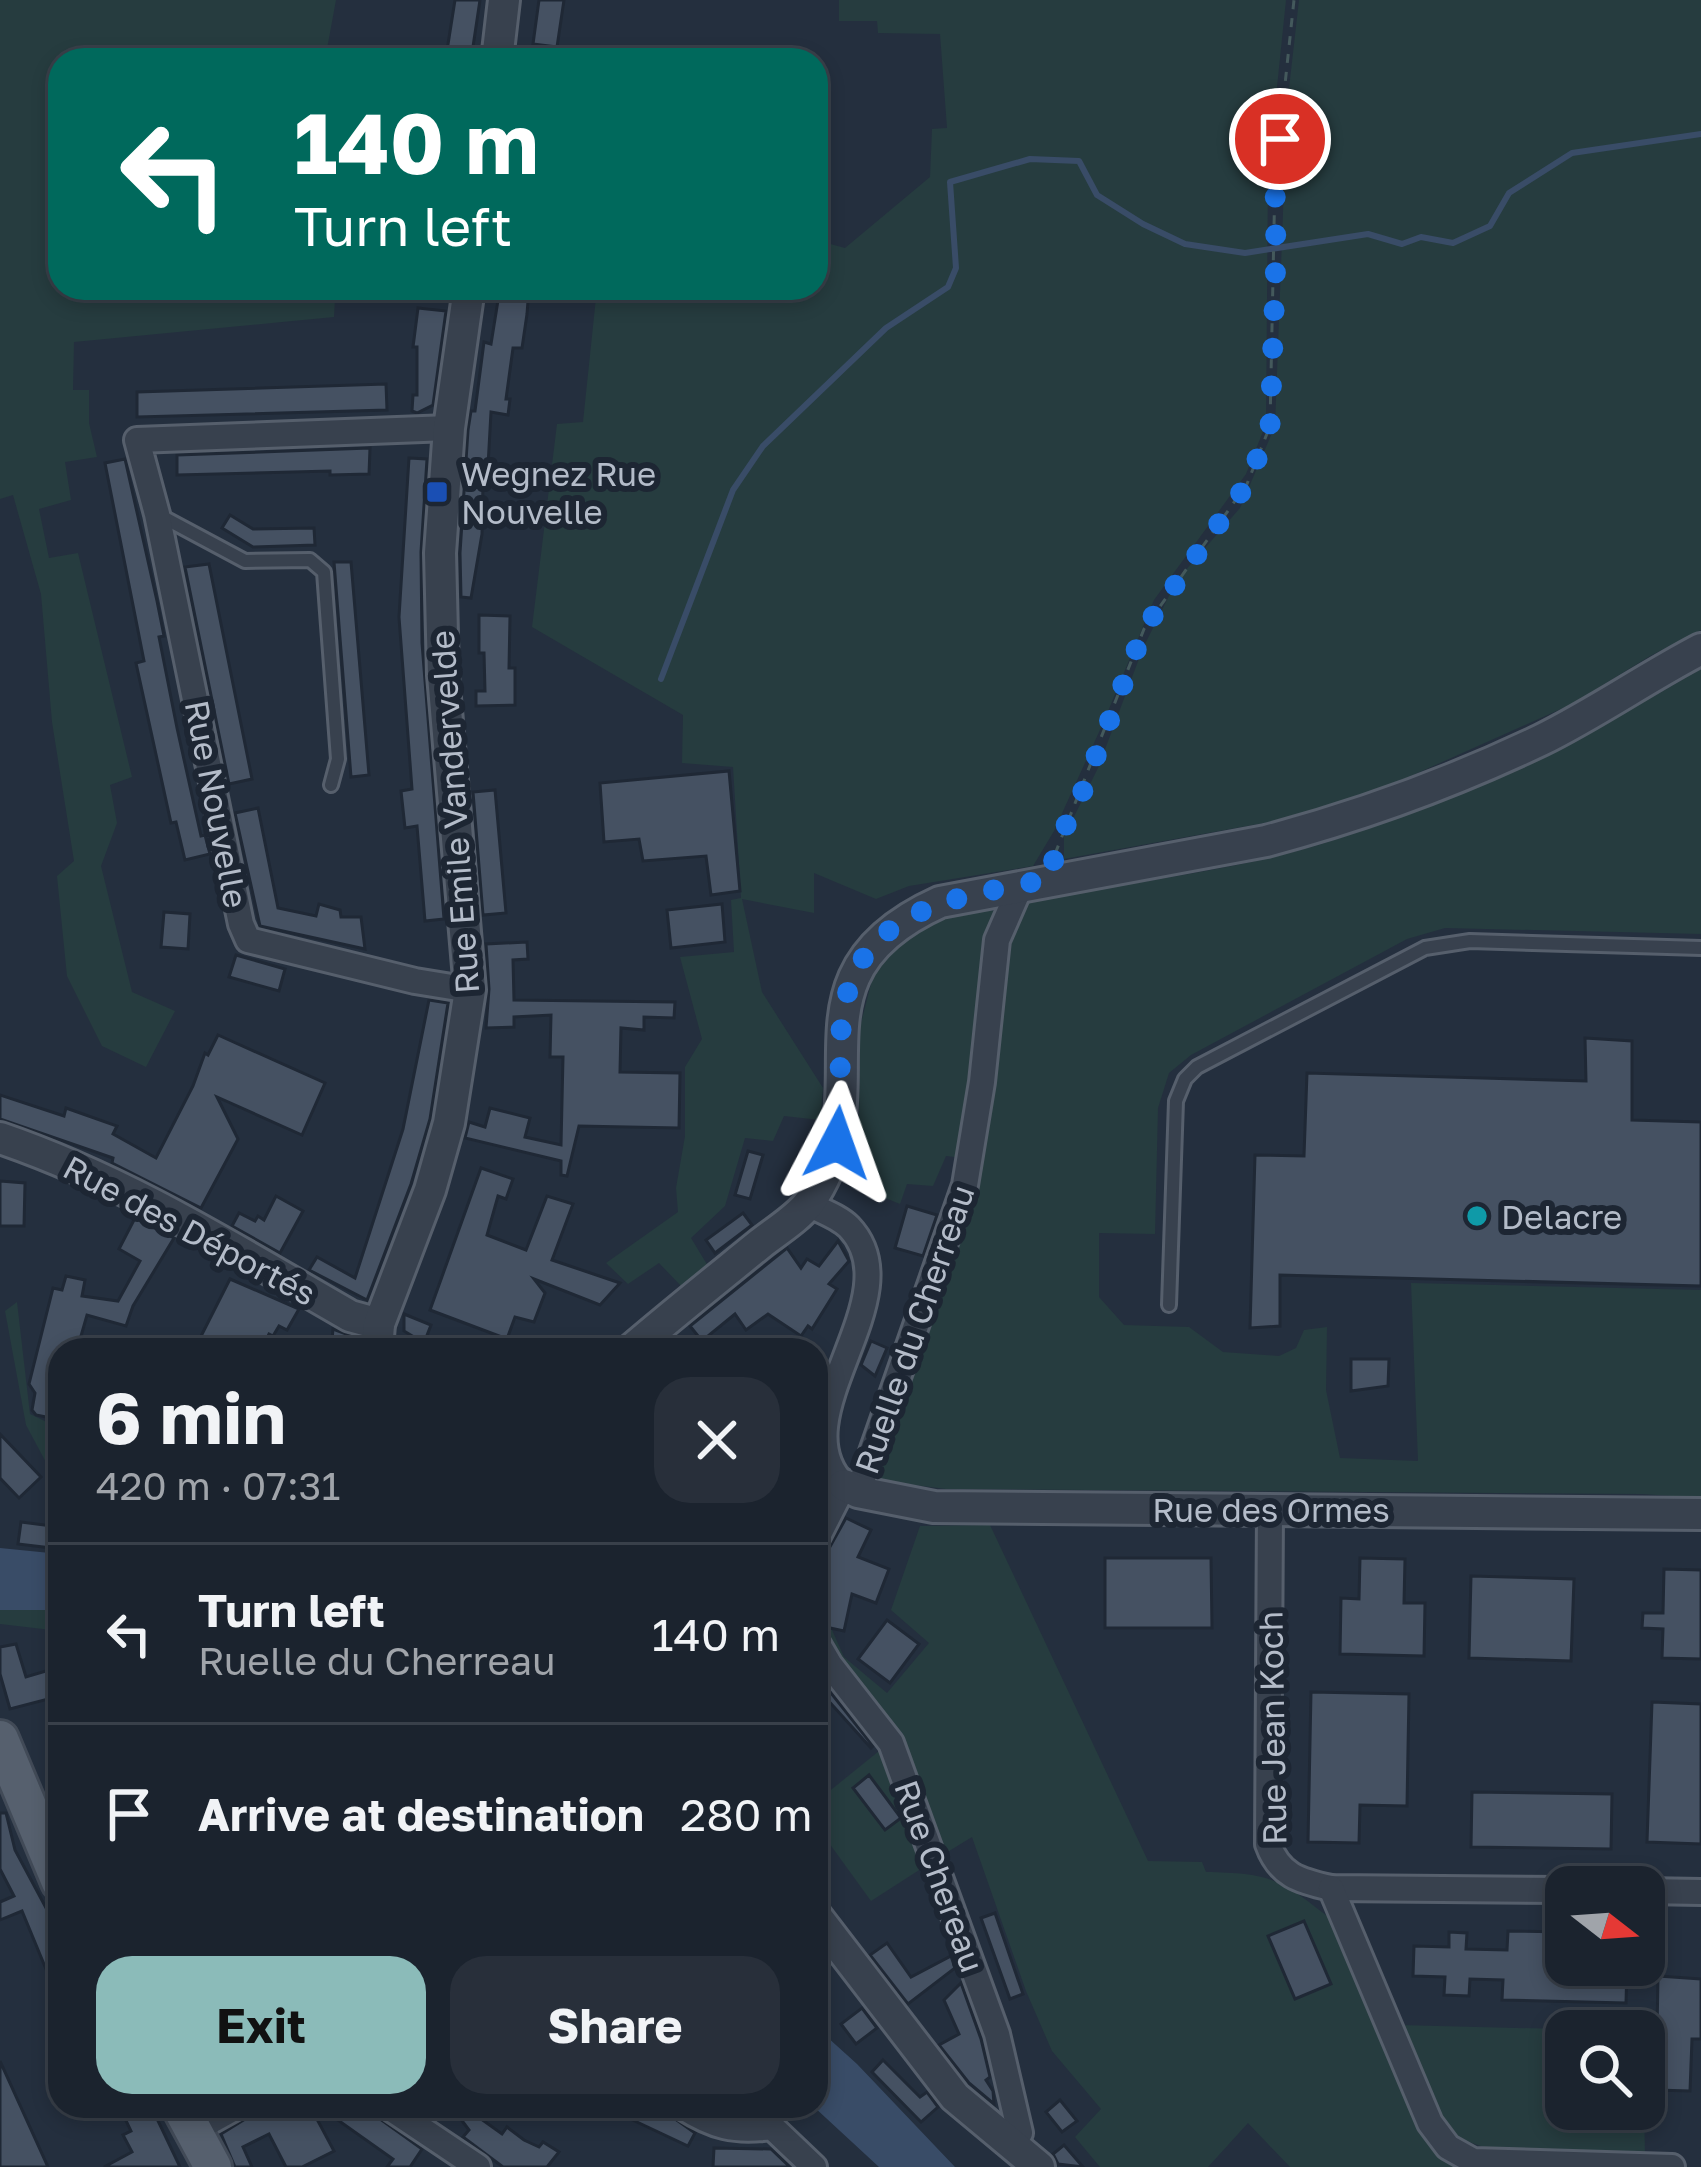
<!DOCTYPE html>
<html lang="en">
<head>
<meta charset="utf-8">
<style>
  body { margin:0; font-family:"Golos Text",sans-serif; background:#282f3a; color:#f1f3f6; height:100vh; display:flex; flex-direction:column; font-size:45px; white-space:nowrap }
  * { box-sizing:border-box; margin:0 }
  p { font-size:39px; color:#a0a4aa }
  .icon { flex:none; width:66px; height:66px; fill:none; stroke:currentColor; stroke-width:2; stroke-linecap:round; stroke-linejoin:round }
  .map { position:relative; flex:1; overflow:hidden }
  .panel { position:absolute; left:48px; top:1338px; width:780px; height:780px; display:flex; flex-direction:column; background:#1b232e; border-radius:36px; box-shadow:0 6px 18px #0003,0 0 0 3px #39404a }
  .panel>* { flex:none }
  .top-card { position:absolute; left:48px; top:48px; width:780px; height:252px; border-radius:36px; box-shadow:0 6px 18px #0003,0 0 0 3px #39404a; background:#00695c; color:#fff; overflow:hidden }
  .needle { width:78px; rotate:107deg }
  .tools { position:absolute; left:1545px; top:1866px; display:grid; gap:24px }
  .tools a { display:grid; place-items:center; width:120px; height:120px; border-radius:24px; background:#1b232e; box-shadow:0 6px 18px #0003,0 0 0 3px #39404a; font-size:60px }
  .pin { position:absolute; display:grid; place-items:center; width:102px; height:102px; color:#fff; margin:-51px; border:6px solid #fff; border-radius:50%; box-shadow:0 3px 12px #0007 }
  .me { position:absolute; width:132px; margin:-66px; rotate:4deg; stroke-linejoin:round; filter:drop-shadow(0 0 9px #0008) }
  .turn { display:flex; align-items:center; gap:42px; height:252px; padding:0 48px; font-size:54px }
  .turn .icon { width:156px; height:156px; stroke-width:2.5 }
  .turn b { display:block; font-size:84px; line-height:102px }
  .round { display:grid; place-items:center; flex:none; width:126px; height:126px; border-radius:36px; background:#282f3a }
  .headline { display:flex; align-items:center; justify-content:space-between; height:204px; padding:0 48px }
  h1 { font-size:72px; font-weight:700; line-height:90px }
  .primary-button { display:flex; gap:24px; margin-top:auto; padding:24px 48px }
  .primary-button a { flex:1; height:138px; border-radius:36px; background:#8bbbb9; color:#111; font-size:48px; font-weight:700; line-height:138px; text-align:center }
  .primary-button a+a { background:#282f3a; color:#f1f3f6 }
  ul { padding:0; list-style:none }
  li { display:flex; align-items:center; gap:36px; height:180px; padding:0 48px; border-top:3px solid #39404a }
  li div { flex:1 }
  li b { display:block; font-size:45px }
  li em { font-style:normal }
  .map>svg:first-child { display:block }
</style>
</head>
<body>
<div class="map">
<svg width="1701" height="2167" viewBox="0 0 1701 2167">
  <rect width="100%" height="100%" fill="#242f3e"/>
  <g fill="#263c3f">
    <polygon points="0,0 336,0 325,60 60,60 60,288 380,288 380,297 335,298 334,317 74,342 73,390 89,390 89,423 97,457 65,462 71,500 39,509 49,558 78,553 132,777 110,785 117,823 101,866 132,992 175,1011 146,1067 102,1046 67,976 57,876 74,861 52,722 41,594 13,495 0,499"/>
    <polygon points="839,0 1286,0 1268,174 1266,424 1246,474 1154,600 1104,721 1054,831 1033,866 909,886 876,899 814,873 814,913 742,899 762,992 823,1088 820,1120 784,1116 773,1141 745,1138 725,1206 691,1238 708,1266 682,1287 659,1263 628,1284 606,1263 678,1212 676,1188 685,1136 685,1067 702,1039 680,957 734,952 731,900 741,898 733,767 682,763 683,715 532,627 557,424 583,422 597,288 816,288 816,240 845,248 930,177 932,129 947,128 940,34 878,33 877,21 839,21"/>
    <polygon points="1299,0 1701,0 1701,630 1650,656 1572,704 1393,784 1281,820 1064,859 1064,837 1098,768 1143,648 1177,580 1240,508 1275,426 1287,106"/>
    <path d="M1701 669V934L1445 928 1407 939 1191 1055 1169 1073 1158 1108 1155 1234 1099 1233V1297L1124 1325 1189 1327 1223 1352 1279 1356 1296 1348 1304 1330 1327 1327 1326 1390 1340 1458 1418 1461 1411 1283 1701 1290V1498L1642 1494 946 1489 867 1479 932 1311 1009 938 1027 901C1128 882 1236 872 1334 840 1462 799 1585 737 1701 669Z"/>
    <polygon points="1000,910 963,1158 946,1156 933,1186 907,1184 900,1204 841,1180 859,1121 860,1027 873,976 904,938 949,914"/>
    <polygon points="17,1302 30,1414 51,1424 60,1411 60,1477 56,1481 26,1425 5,1311"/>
    <path d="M990 1525 1148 1861 1202 1862 1206 1872C1271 1873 1280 1879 1331 1919L1432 2150 1469 2167H1290L1248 2123 1208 2167H1100L1075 2137 1101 2109 1052 2051 1026 1991 972 1837 941 1856 907 1758 873 1698 836 1664 819 1630H832L844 1657 887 1693 929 1643 891 1610 920 1526Z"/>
    <polygon points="0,1610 60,1610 60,1631 0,1624"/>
    <polygon points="884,1747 927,1865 871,1901 816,1825 816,1802"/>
    <path d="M1399 2025 1642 2031H1566V2109H1644L1645 2154C1592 2153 1472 2167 1439 2120 1420 2094 1411 2054 1399 2025Z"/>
  </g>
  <g fill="#394c67">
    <polygon points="0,1548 60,1554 60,1610 0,1610"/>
    <polygon points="816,2027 857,2064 955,2167 879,2167 813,2106 816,2106"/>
  </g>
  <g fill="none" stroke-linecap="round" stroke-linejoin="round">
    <polyline stroke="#394c67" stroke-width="6" points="661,679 733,490 763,446 886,328 948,287 956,268 950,182 1030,159 1079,161 1097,195 1143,224 1185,244 1245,253 1368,234 1402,244 1421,237 1453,243 1490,226 1509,193 1572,153 1701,134"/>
  </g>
  <g fill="#455162" stroke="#1f2835" stroke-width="3">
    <polygon points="455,0 480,0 471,60 446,57"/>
    <polygon points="539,0 564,0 557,47 533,44"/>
    <polygon points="500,288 529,288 527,314 522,348 513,348 506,399 510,399 508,415 491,412 488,466 483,483 482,534 471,598 461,597 460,553 468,430 471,411 475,411 484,342 491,344"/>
    <polygon points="418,308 446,311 433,405 417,413 412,411 413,395 417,395 417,347 413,347"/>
    <polygon points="386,384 387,410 137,417 137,392"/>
    <polygon points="370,448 369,474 330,475 330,471 177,475 177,455"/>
    <polygon points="409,458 427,459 421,552 422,643 444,919 425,921 417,826 405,828 401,791 412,789 399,617"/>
    <polygon points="125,459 157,601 164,636 159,637 177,728 201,836 205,835 210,854 185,860 176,822 171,823 136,663 144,661 105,463"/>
    <polygon points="230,515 253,529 314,528 315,545 253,547 222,528"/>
    <polygon points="334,562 351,562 369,775 351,777"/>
    <polygon points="209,564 252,779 229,784 185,567"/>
    <polygon points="479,615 510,616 509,668 515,668 515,705 476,706 476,691 485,691 484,653 479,653"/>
    <polygon points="729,771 740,891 711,895 706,856 643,861 639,839 604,842 600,783"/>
    <polygon points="495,790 506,913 483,915 473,792"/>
    <polygon points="258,808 278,908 316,916 319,904 340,910 341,917 361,917 365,949 260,926 235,813"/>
    <polygon points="722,904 725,942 671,948 667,910"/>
    <polygon points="164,912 190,914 188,949 161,947"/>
    <polygon points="527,942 528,959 513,960 514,1000 675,1002 674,1018 644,1017 644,1030 621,1028 620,1072 680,1073 679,1128 579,1126 567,1176 561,1175 561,1161 465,1138 469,1122 485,1127 490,1108 530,1118 525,1137 561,1145 563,1057 550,1057 551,1015 514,1017 514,1027 486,1028 489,989 486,944"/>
    <polygon points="236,955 285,969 279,991 229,977"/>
    <polygon points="429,1000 448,1003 430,1119 411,1184 367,1300 309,1270 317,1257 355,1278 403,1129"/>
    <polygon points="218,1035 325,1083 302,1135 217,1097 238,1139 201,1208 112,1163 113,1158 0,1119 0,1095 64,1116 66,1108 117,1126 113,1134 156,1158 193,1086 205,1053 208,1055"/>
    <polygon points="1585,1038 1632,1041 1632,1120 1701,1122 1701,1286 1280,1275 1280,1326 1250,1328 1255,1155 1304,1156 1307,1073 1586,1081"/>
    <polygon points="748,1151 763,1155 750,1199 735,1195"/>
    <polygon points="481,1168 513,1179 506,1199 498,1196 487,1235 526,1250 547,1196 573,1204 552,1260 620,1283 600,1305 534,1279 545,1293 534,1322 515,1317 507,1339 430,1310"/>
    <polygon points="0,1181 25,1183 24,1226 0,1226"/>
    <polygon points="276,1196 303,1211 280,1253 232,1226 239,1213 255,1221 258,1216 264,1220"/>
    <polygon points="907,1206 937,1215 923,1256 895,1248"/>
    <polygon points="743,1213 752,1225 715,1253 706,1240"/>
    <polygon points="135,1218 174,1238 133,1306 126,1326 87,1315 77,1350 60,1350 60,1397 55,1400 51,1418 36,1415 32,1410 35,1393 29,1384 53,1288 62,1290 66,1276 85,1280 82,1296 118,1301 140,1261 119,1249"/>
    <polygon points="838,1241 849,1261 829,1284 837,1289 812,1329 808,1326 801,1336 768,1314 746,1330 735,1314 702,1341 690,1326 787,1248 801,1268 807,1259 819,1266"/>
    <polygon points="230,1279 299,1309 287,1330 279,1326 273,1336 269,1334 261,1350 194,1350"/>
    <polygon points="404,1314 431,1325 424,1343 404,1331"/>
    <polygon points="333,1329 357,1338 357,1350 331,1350"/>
    <polygon points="871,1341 887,1348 875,1376 861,1365"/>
    <polygon points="1351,1359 1389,1359 1388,1386 1351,1391"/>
    <polygon points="0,1434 41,1477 19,1498 0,1478"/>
    <polygon points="846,1518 871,1530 858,1557 889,1569 876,1603 852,1594 844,1631 821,1626 824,1609 816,1607 827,1552"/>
    <polygon points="21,1522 60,1527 60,1549 18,1544"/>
    <polygon points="1105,1558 1211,1558 1212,1628 1105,1628"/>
    <polygon points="1360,1558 1405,1559 1404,1603 1425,1603 1424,1656 1340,1654 1341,1598 1359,1599"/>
    <polygon points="1664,1569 1701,1570 1701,1659 1662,1658 1663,1629 1642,1628 1643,1613 1663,1613"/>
    <polygon points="1471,1576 1574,1579 1571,1661 1469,1658"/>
    <polygon points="887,1620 919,1644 890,1683 858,1659"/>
    <polygon points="16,1644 26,1677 56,1668 60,1696 10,1709 0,1674 0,1647"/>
    <polygon points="816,1674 873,1746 871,1748 816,1687"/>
    <polygon points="1311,1692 1409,1694 1407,1806 1360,1805 1359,1843 1308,1842"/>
    <polygon points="1652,1702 1701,1704 1701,1844 1647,1842"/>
    <polygon points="869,1775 901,1818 885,1830 853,1788"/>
    <polygon points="1472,1792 1612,1794 1611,1849 1471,1847"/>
    <polygon points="0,1813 6,1813 15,1850 60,1934 60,2003 22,1911 0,1920 0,1902 14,1896 0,1869"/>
    <polygon points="995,1913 1023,1994 1010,1999 981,1918"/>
    <polygon points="1304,1921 1331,1984 1295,1999 1268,1936"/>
    <polygon points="1508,1931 1566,1932 1566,1965 1627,1965 1626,2003 1502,2000 1503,1980 1470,1979 1469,1996 1444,1995 1445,1977 1413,1976 1414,1946 1449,1947 1449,1932 1467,1933 1466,1949 1507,1950"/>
    <polygon points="887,1943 911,1977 951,1956 955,1968 908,2004 870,1955"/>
    <polygon points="1658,1976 1701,1979 1701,2039 1692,2039 1690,2091 1656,2090"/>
    <polygon points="961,1983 981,2039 990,2077 986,2080 993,2091 994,2104 969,2083 939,2045 959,2034 944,2000"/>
    <polygon points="862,2008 877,2028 856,2044 841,2024"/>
    <polygon points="883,2060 920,2097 927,2092 938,2107 921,2122 872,2072"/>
    <polygon points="0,2061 48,2167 0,2167"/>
    <polygon points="1060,2100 1077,2121 1062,2132 1046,2112"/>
    <polygon points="119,2106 151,2106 180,2167 104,2167 132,2152 123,2135 131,2131"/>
    <polygon points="266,2106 310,2106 334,2151 302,2167 286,2167 269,2134 243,2147 252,2167 235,2167 221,2134"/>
    <polygon points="318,2106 362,2106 422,2149 410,2167 387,2167 393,2159"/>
    <polygon points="451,2106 463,2106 502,2134 507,2127 524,2140 539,2147 543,2142 559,2152 547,2167 503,2167 463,2137 469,2130"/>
    <polygon points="603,2106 657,2106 695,2133 688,2146"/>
    <polygon points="1064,2145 1083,2167 1058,2164 1053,2154"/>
    <polygon points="714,2148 771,2149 790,2167 713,2167"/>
  </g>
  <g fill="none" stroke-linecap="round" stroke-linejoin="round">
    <g stroke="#565f6c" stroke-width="18">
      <g id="service">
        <polyline points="159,515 245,561 310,560 324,572 338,759 331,785"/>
        <polyline points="1169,1305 1176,1101 1185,1079 1197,1067 1425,948 1470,941 1701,948"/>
      </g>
    </g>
    <g stroke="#565f6c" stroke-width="30">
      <g id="minor">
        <polyline points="449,428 137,440 157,514 241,924 248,940 415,981 470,990"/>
        <path d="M808 1204C822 1211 839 1217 849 1227 916 1297 775 1417 844 1485L816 1540"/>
        <polyline points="858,1492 965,1185 982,1082 997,940 1021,885"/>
        <path d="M1270 1510 1268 1844C1279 1875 1299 1881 1331 1888L1566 1890"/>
        <polyline points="816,1641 830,1665 891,1743 997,2034 1020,2133"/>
        <polyline points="1331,1888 1430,2123 1448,2147 1473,2161 1672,2167"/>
        <polyline points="1644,1891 1701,1892"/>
        <polyline points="387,2106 478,2167"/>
        <path d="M681 2106C714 2127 734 2132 772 2127L814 2167"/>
        <polyline points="193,2131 238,2106"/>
      </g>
    </g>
    <g stroke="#565f6c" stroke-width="36">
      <g id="tertiary">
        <polyline points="497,60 504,0"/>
        <path d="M0 1138C126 1181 235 1250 350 1316L379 1324"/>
        <polyline points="377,1350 379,1324 430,1190 449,1123 470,990 443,675 440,553 449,428 469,288"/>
        <path d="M631 1350C673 1314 717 1279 760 1244 775 1232 798 1218 809 1203 889 1090 774 977 940 902L1266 841C1360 816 1453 782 1541 740 1596 713 1647 677 1701 649"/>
        <polyline points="844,1485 858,1492 934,1507 1701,1514"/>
        <polyline points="816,1916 955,2097 1039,2167"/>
      </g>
    </g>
    <g stroke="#414a57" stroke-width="42">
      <g id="primary">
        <polyline points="0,1739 60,1882"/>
        <polyline points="180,2106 213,2167"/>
      </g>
    </g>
    <polyline stroke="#44595c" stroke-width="3" stroke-dasharray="9 9" stroke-linecap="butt" points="1055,854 1144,629 1247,484 1270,426 1275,178 1294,0"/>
    <use href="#service" stroke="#38414e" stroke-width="12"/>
    <use href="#minor" stroke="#38414e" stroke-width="24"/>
    <use href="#tertiary" stroke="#38414e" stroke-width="30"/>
    <use href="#primary" stroke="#56606e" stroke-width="36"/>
  </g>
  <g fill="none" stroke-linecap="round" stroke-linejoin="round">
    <path stroke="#1a73e8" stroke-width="21" stroke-dasharray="0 37.8" d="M837 1143C845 1100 836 1057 843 1014 859 905 962 897 1049 879L1059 839 1081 796 1144 629 1247 484 1270 427 1276 256 1275 178 1280 139"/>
  </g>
  <rect fill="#1a4fb4" stroke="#1d2633" stroke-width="4.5" x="425" y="480" width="24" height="24" rx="6"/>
  <circle fill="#0f9aa8" stroke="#1d2633" stroke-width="4.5" cx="1477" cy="1216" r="12"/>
  <g text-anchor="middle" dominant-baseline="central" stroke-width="12" stroke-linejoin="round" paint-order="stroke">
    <g font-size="33" fill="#b4bcc9" stroke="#1d2633" text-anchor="start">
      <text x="461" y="473">Wegnez Rue<tspan x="461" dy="38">Nouvelle</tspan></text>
      <text x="1501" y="1216">Delacre</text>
    </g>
    <g font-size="33" fill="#b4bcc9" stroke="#1d2633">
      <text transform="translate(217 804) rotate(79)">Rue Nouvelle</text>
      <text transform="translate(454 812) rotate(-94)">Rue Emile Vandervelde</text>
      <text transform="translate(190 1230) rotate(28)">Rue des Déportés</text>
      <text transform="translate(914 1329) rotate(-71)">Ruelle du Cherreau</text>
      <text x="1271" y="1509">Rue des Ormes</text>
      <text transform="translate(1272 1728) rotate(-91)">Rue Jean Koch</text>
      <text transform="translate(940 1876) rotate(70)">Rue Chereau</text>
    </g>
  </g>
</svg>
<div class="tools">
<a><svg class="needle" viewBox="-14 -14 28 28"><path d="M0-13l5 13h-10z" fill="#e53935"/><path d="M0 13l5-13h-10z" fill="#a0a4aa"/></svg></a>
<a><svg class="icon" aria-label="search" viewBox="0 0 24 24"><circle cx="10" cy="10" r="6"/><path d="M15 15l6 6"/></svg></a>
</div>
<div class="pin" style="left:1280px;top:139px;background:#d93025"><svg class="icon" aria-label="arrive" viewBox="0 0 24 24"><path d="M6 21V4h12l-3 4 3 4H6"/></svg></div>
<svg class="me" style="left:837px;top:1143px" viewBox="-20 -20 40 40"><path d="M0-17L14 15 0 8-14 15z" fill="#1a73e8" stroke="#fff" stroke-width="4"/></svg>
<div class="top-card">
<div class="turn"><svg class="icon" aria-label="left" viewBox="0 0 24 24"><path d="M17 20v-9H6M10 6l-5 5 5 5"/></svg><div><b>140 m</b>Turn left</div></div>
</div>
<section class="panel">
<div class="headline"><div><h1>6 min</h1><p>420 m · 07:31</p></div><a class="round"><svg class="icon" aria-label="close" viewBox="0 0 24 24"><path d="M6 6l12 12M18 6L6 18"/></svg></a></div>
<ul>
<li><svg class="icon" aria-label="left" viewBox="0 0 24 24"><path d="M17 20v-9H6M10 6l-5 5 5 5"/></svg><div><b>Turn left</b><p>Ruelle du Cherreau</p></div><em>140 m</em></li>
<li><svg class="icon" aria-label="arrive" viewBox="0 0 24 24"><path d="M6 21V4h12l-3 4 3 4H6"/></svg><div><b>Arrive at destination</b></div><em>280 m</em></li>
</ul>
<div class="primary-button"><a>Exit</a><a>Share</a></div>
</section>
</div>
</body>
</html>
